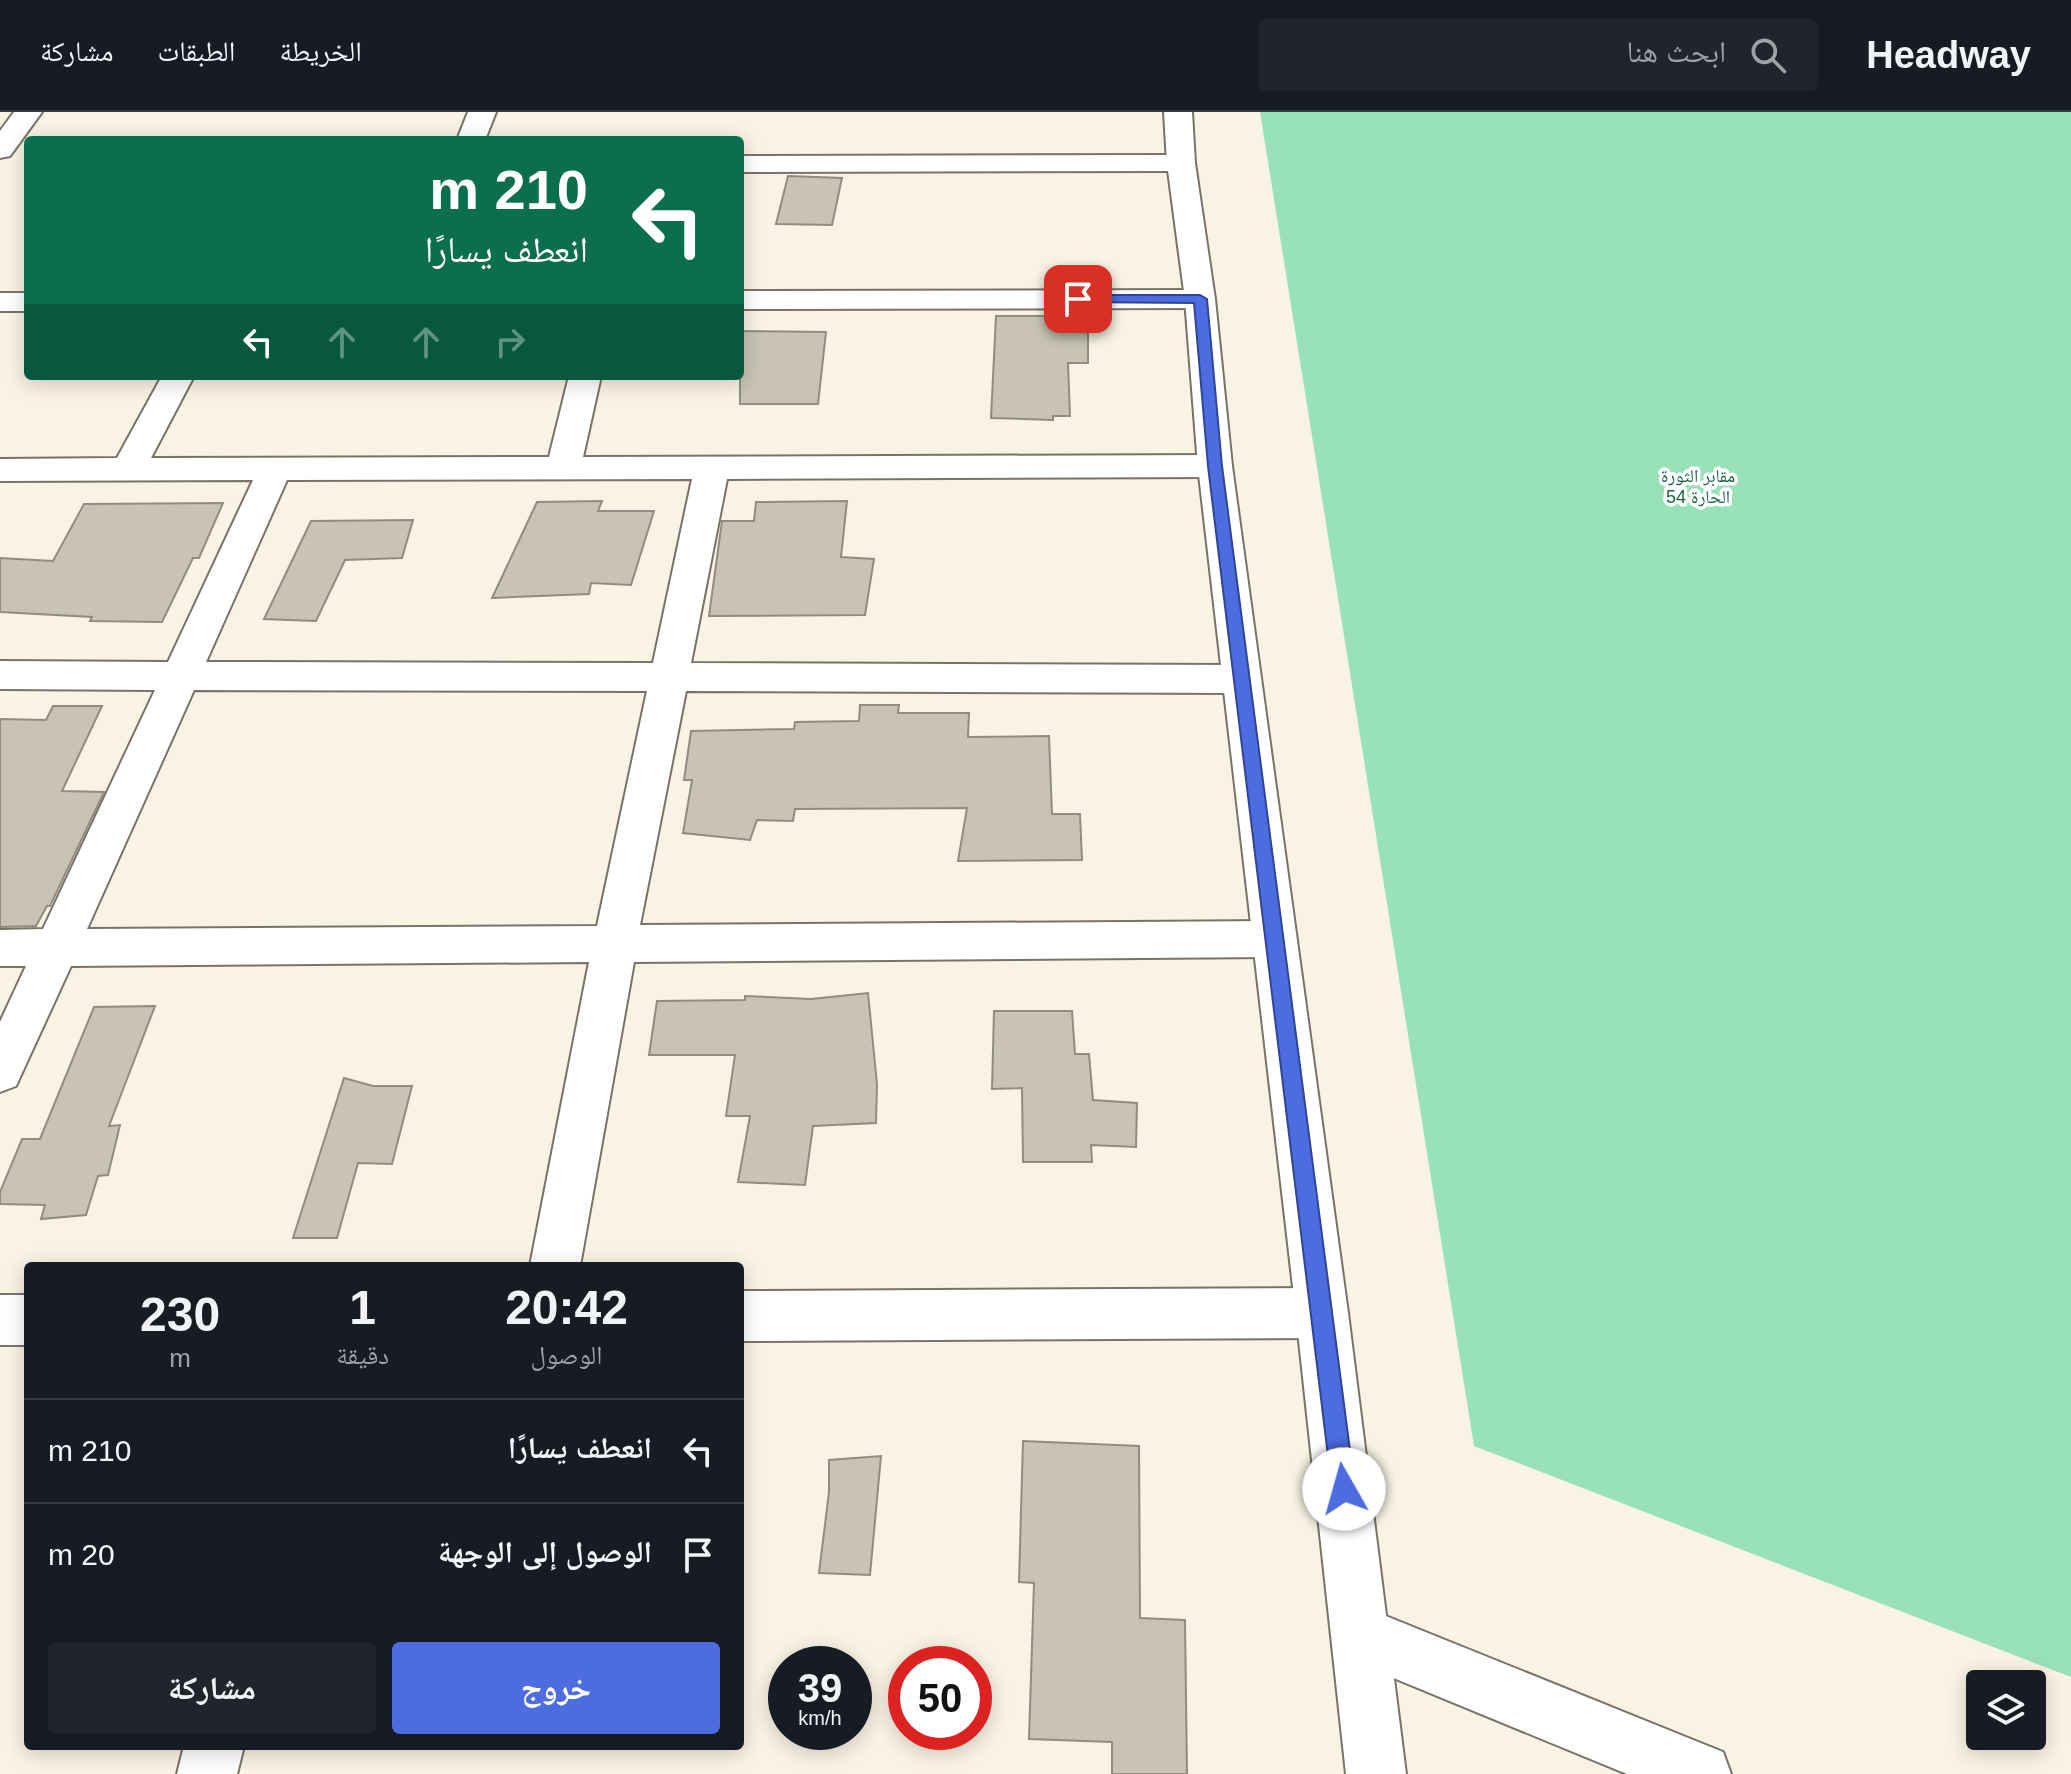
<!DOCTYPE html>
<html lang="ar">
<head>
<meta charset="utf-8">
<style>
  body { margin:0; font-family:Arial,"Noto Naskh Arabic",sans-serif; background:#20242c; color:#f1f3f6; direction:rtl; height:100vh; display:flex; flex-direction:column; font-size:30px; white-space:nowrap }
  * { box-sizing:border-box; margin:0 }
  p { font-size:26px; color:#9ea1a6 }
  .icon { flex:none; width:44px; height:44px; fill:none; stroke:currentColor; stroke-width:2; stroke-linecap:round; stroke-linejoin:round }
  .map { position:relative; flex:1; overflow:hidden; direction:ltr }
  .panel { position:absolute; left:24px; top:1150px; width:720px; height:488px; display:flex; flex-direction:column; background:#171b24; border-radius:8px; box-shadow:0 4px 20px #0003; direction:rtl }
  .panel>* { flex:none }
  .banner { position:absolute; left:24px; top:24px; width:720px; height:244px; border-radius:8px; box-shadow:0 4px 20px #0003; direction:rtl; background:#0b6e4f; color:#fff; overflow:hidden }
  .controls { position:absolute; left:1966px; top:1558px; display:grid; gap:16px }
  .controls a { display:grid; place-items:center; width:80px; height:80px; border-radius:8px; background:#171b24; box-shadow:0 4px 20px #0003; font-size:40px }
  .speed { position:absolute; left:768px; top:1534px; display:flex; gap:16px; font-size:40px; font-weight:700; text-align:center }
  .speed>* { display:grid; place-content:center; width:104px; height:104px; border-radius:50%; background:#171b24; box-shadow:0 4px 20px #0003; line-height:1 }
  .speed small { font-size:20px; font-weight:400 }
  .speed .limit { border:12px solid #d22; background:#fff; color:#111 }
  .pin { position:absolute; display:grid; place-items:center; width:68px; height:68px; color:#fff; margin:-34px; border-radius:16px; box-shadow:0 4px 12px #0006 }
  .me { position:absolute; width:88px; margin:-44px; rotate:353deg; stroke-linejoin:round; filter:drop-shadow(0 0 6px #0008) }
  .turn { display:flex; align-items:center; gap:28px; height:168px; padding:0 24px; font-size:36px }
  .turn .icon { width:104px; height:104px; stroke-width:2.5 }
  .turn b { display:block; font-size:56px; line-height:68px }
  .lanes { display:flex; align-items:center; height:76px; padding:0 24px; background:#0003; justify-content:center; gap:40px; direction:ltr }
  .lanes .off { opacity:.35 }
  .eta { display:flex; justify-content:space-evenly; align-items:center; height:136px; text-align:center }
  .eta b { font-size:48px; font-weight:700; line-height:56px }
  .primary-button { display:flex; gap:16px; margin-top:auto; padding:16px 24px }
  .primary-button a { flex:1; height:92px; border-radius:8px; background:#4c6ce0; color:#fff; font-size:32px; font-weight:700; line-height:92px; text-align:center }
  .primary-button a+a { background:#20242c; color:#f1f3f6 }
  ul { padding:0; list-style:none }
  li { display:flex; align-items:center; gap:24px; height:104px; padding:0 24px; border-top:2px solid #363941 }
  li div { flex:1 }
  li b { display:block; font-size:30px }
  li em { font-style:normal }
  header { display:flex; align-items:center; gap:48px; box-sizing:border-box; height:112px; padding:0 40px; background:#171b24; border-bottom:2px solid #363941 }
  header strong { font-size:38px }
  nav { display:flex; gap:44px; margin-inline-start:auto; font-size:28px }
  .search { width:560px; height:72px; background:#20242c; display:flex; align-items:center; gap:20px; box-sizing:border-box; padding:0 28px; border-radius:8px; color:#9ea1a6; font-size:30px }
  .map>svg:first-child { display:block }
</style>
</head>
<body>
<header>
<strong>Headway</strong>
<div class="search"><svg class="icon" aria-label="search" viewBox="0 0 24 24"><circle cx="10" cy="10" r="6"/><path d="M15 15l6 6"/></svg>ابحث هنا</div>
<nav><a>الخريطة</a><a>الطبقات</a><a>مشاركة</a></nav>
</header>
<div class="map">
<svg width="2071" height="1662" viewBox="0 0 2071 1662">
  <rect width="100%" height="100%" fill="#f9f3e5"/>
  <polygon fill="#99e2b7" points="1260,0 2071,0 2071,1565 1474,1334"/>
  <g fill="#c8c3b5" stroke="#918c7f" stroke-width="2">
    <polygon points="788,64 842,66 832,113 776,112"/>
    <polygon points="996,204 1088,204 1088,251 1068,251 1070,304 1053,304 1053,308 991,306"/>
    <polygon points="740,219 826,220 818,292 740,292"/>
    <polygon points="602,389 598,399 654,399 631,473 591,471 589,482 492,486 537,390"/>
    <polygon points="847,389 841,445 874,447 865,503 709,504 722,409 754,409 756,390"/>
    <polygon points="223,391 199,446 193,446 162,510 90,509 92,505 0,500 0,446 53,449 84,392"/>
    <polygon points="413,408 402,446 345,448 316,509 264,507 311,409"/>
    <polygon points="860,593 899,593 898,601 969,601 968,625 1049,624 1052,702 1080,702 1082,748 958,749 967,696 795,697 793,709 757,708 750,728 683,721 692,668 684,668 691,619 794,617 795,610 859,609"/>
    <polygon points="53,594 102,594 62,679 104,680 50,794 47,794 36,814 0,815 0,607 46,608"/>
    <polygon points="868,881 877,972 876,1011 813,1014 805,1073 738,1070 750,1004 726,1004 735,943 649,943 657,889 745,888 745,884 811,887"/>
    <polygon points="155,894 109,1014 120,1013 108,1063 98,1064 86,1103 41,1107 45,1093 0,1092 0,1080 22,1027 40,1027 94,895"/>
    <polygon points="994,899 1072,899 1075,942 1089,942 1093,988 1137,991 1136,1035 1091,1033 1092,1050 1023,1050 1022,976 992,977"/>
    <polygon points="344,966 373,974 412,974 392,1052 358,1051 337,1126 293,1126"/>
    <polygon points="1023,1329 1139,1334 1140,1506 1185,1508 1187,1662 1112,1662 1112,1630 1029,1627 1034,1471 1019,1470"/>
    <polygon points="881,1344 870,1463 819,1461 829,1380 829,1348"/>
  </g>
  <g fill="none" stroke-linecap="round" stroke-linejoin="round">
    <g stroke="#787366" stroke-width="4">
      <g id="street">
        <polygon points="14,0 42,0 10,44 0,46 0,19"/>
        <polygon points="468,0 496,0 485,28 457,28"/>
        <polygon points="1181,43 1191,45 1195,51 1191,57 1181,59 740,60 740,44"/>
        <polygon points="1200,178 1211,180 1215,187 1211,194 1200,196 740,197 740,179"/>
        <rect x="0" y="181" width="28" height="18"/>
        <path d="M162 264H194L151 346 549 345 569 264H601L583 345 1215 343 1227 346 1232 354 1227 362 1215 365 727 367 691 551 1242 553 1256 557 1261 567 1256 577 1242 581 686 579 640 813 1274 809 1290 814 1296 827 1290 840 1274 845 634 850 580 1154H530L589 850 71 854 16 974 0 980V910L26 854H0V818L43 817 155 578 0 577V549L168 550 253 368 0 369V347L117 346ZM692 367 653 551 206 550 287 368ZM194 578 647 579 597 814 87 817Z"/>
        <polygon points="1322,1176 1340,1183 1348,1201 1340,1219 1322,1226 740,1229 740,1179"/>
        <rect x="0" y="1183" width="28" height="50"/>
        <polygon points="1361,1494 1723,1640 1731,1662 1627,1662 1340,1544 1332,1523 1340,1502"/>
        <polygon points="184,1634 244,1634 237,1662 177,1662"/>
      </g>
    </g>
    <g stroke="#787366" stroke-width="4">
      <polygon id="secondary" points="1164,0 1192,0 1195,51 1215,187 1232,354 1348,1201 1406,1662 1346,1662 1296,1201 1198,354 1185,187 1167,51"/>
    </g>
    <use href="#street" fill="#fff" fill-rule="evenodd"/>
    <use href="#secondary" fill="#fff" fill-rule="evenodd"/>
  </g>
  <polygon fill="#4c6ce0" stroke="#314692" stroke-width="2" points="1078,183 1200,183 1207,187 1222,354 1355,1377 1352,1385 1344,1388 1336,1385 1332,1377 1208,354 1194,191 1073,190 1073,184"/>
  <g text-anchor="middle" dominant-baseline="central" stroke-width="7" stroke-linejoin="round" paint-order="stroke">
    <g font-size="18" fill="#1b6441" stroke="#fff">
      <text x="1698" y="364">مقابر الثورة<tspan x="1698" dy="21">الحارة 54</tspan></text>
    </g>
  </g>
</svg>
<div class="controls">
<a><svg class="icon" aria-label="layers" viewBox="0 0 24 24"><path d="M12 4l9 5-9 5-9-5zM3 14l9 5 9-5"/></svg></a>
</div>
<div class="speed"><div>39<small>km/h</small></div><div class="limit">50</div></div>
<div class="pin" style="left:1078px;top:187px;background:#d93025"><svg class="icon" aria-label="arrive" viewBox="0 0 24 24"><path d="M6 21V4h12l-3 4 3 4H6"/></svg></div>
<svg class="me" style="left:1344px;top:1377px" viewBox="-20 -20 40 40"><circle r="19" fill="#fff"/><path d="M0-13L10 11 0 6-10 11z" fill="#4c6ce0"/></svg>
<div class="banner">
<div class="turn"><svg class="icon" aria-label="left" viewBox="0 0 24 24"><path d="M17 20v-9H6M10 6l-5 5 5 5"/></svg><div><b>210 m</b>انعطف يسارًا</div></div>
<div class="lanes"><svg class="icon" aria-label="left" viewBox="0 0 24 24"><path d="M17 20v-9H6M10 6l-5 5 5 5"/></svg><svg class="icon off" aria-label="ahead" viewBox="0 0 24 24"><path d="M12 20V5M6 11l6-6 6 6"/></svg><svg class="icon off" aria-label="ahead" viewBox="0 0 24 24"><path d="M12 20V5M6 11l6-6 6 6"/></svg><svg class="icon off" aria-label="right" viewBox="0 0 24 24"><path d="M7 20v-9h11M14 6l5 5-5 5"/></svg></div>
</div>
<section class="panel">
<div class="eta">
<div><b>20:42</b><p>الوصول</p></div>
<div><b>1</b><p>دقيقة</p></div>
<div><b>230</b><p>m</p></div>
</div>
<ul>
<li><svg class="icon" aria-label="left" viewBox="0 0 24 24"><path d="M17 20v-9H6M10 6l-5 5 5 5"/></svg><div><b>انعطف يسارًا</b></div><em>210 m</em></li>
<li><svg class="icon" aria-label="arrive" viewBox="0 0 24 24"><path d="M6 21V4h12l-3 4 3 4H6"/></svg><div><b>الوصول إلى الوجهة</b></div><em>20 m</em></li>
</ul>
<div class="primary-button"><a>خروج</a><a>مشاركة</a></div>
</section>
</div>
</body>
</html>
